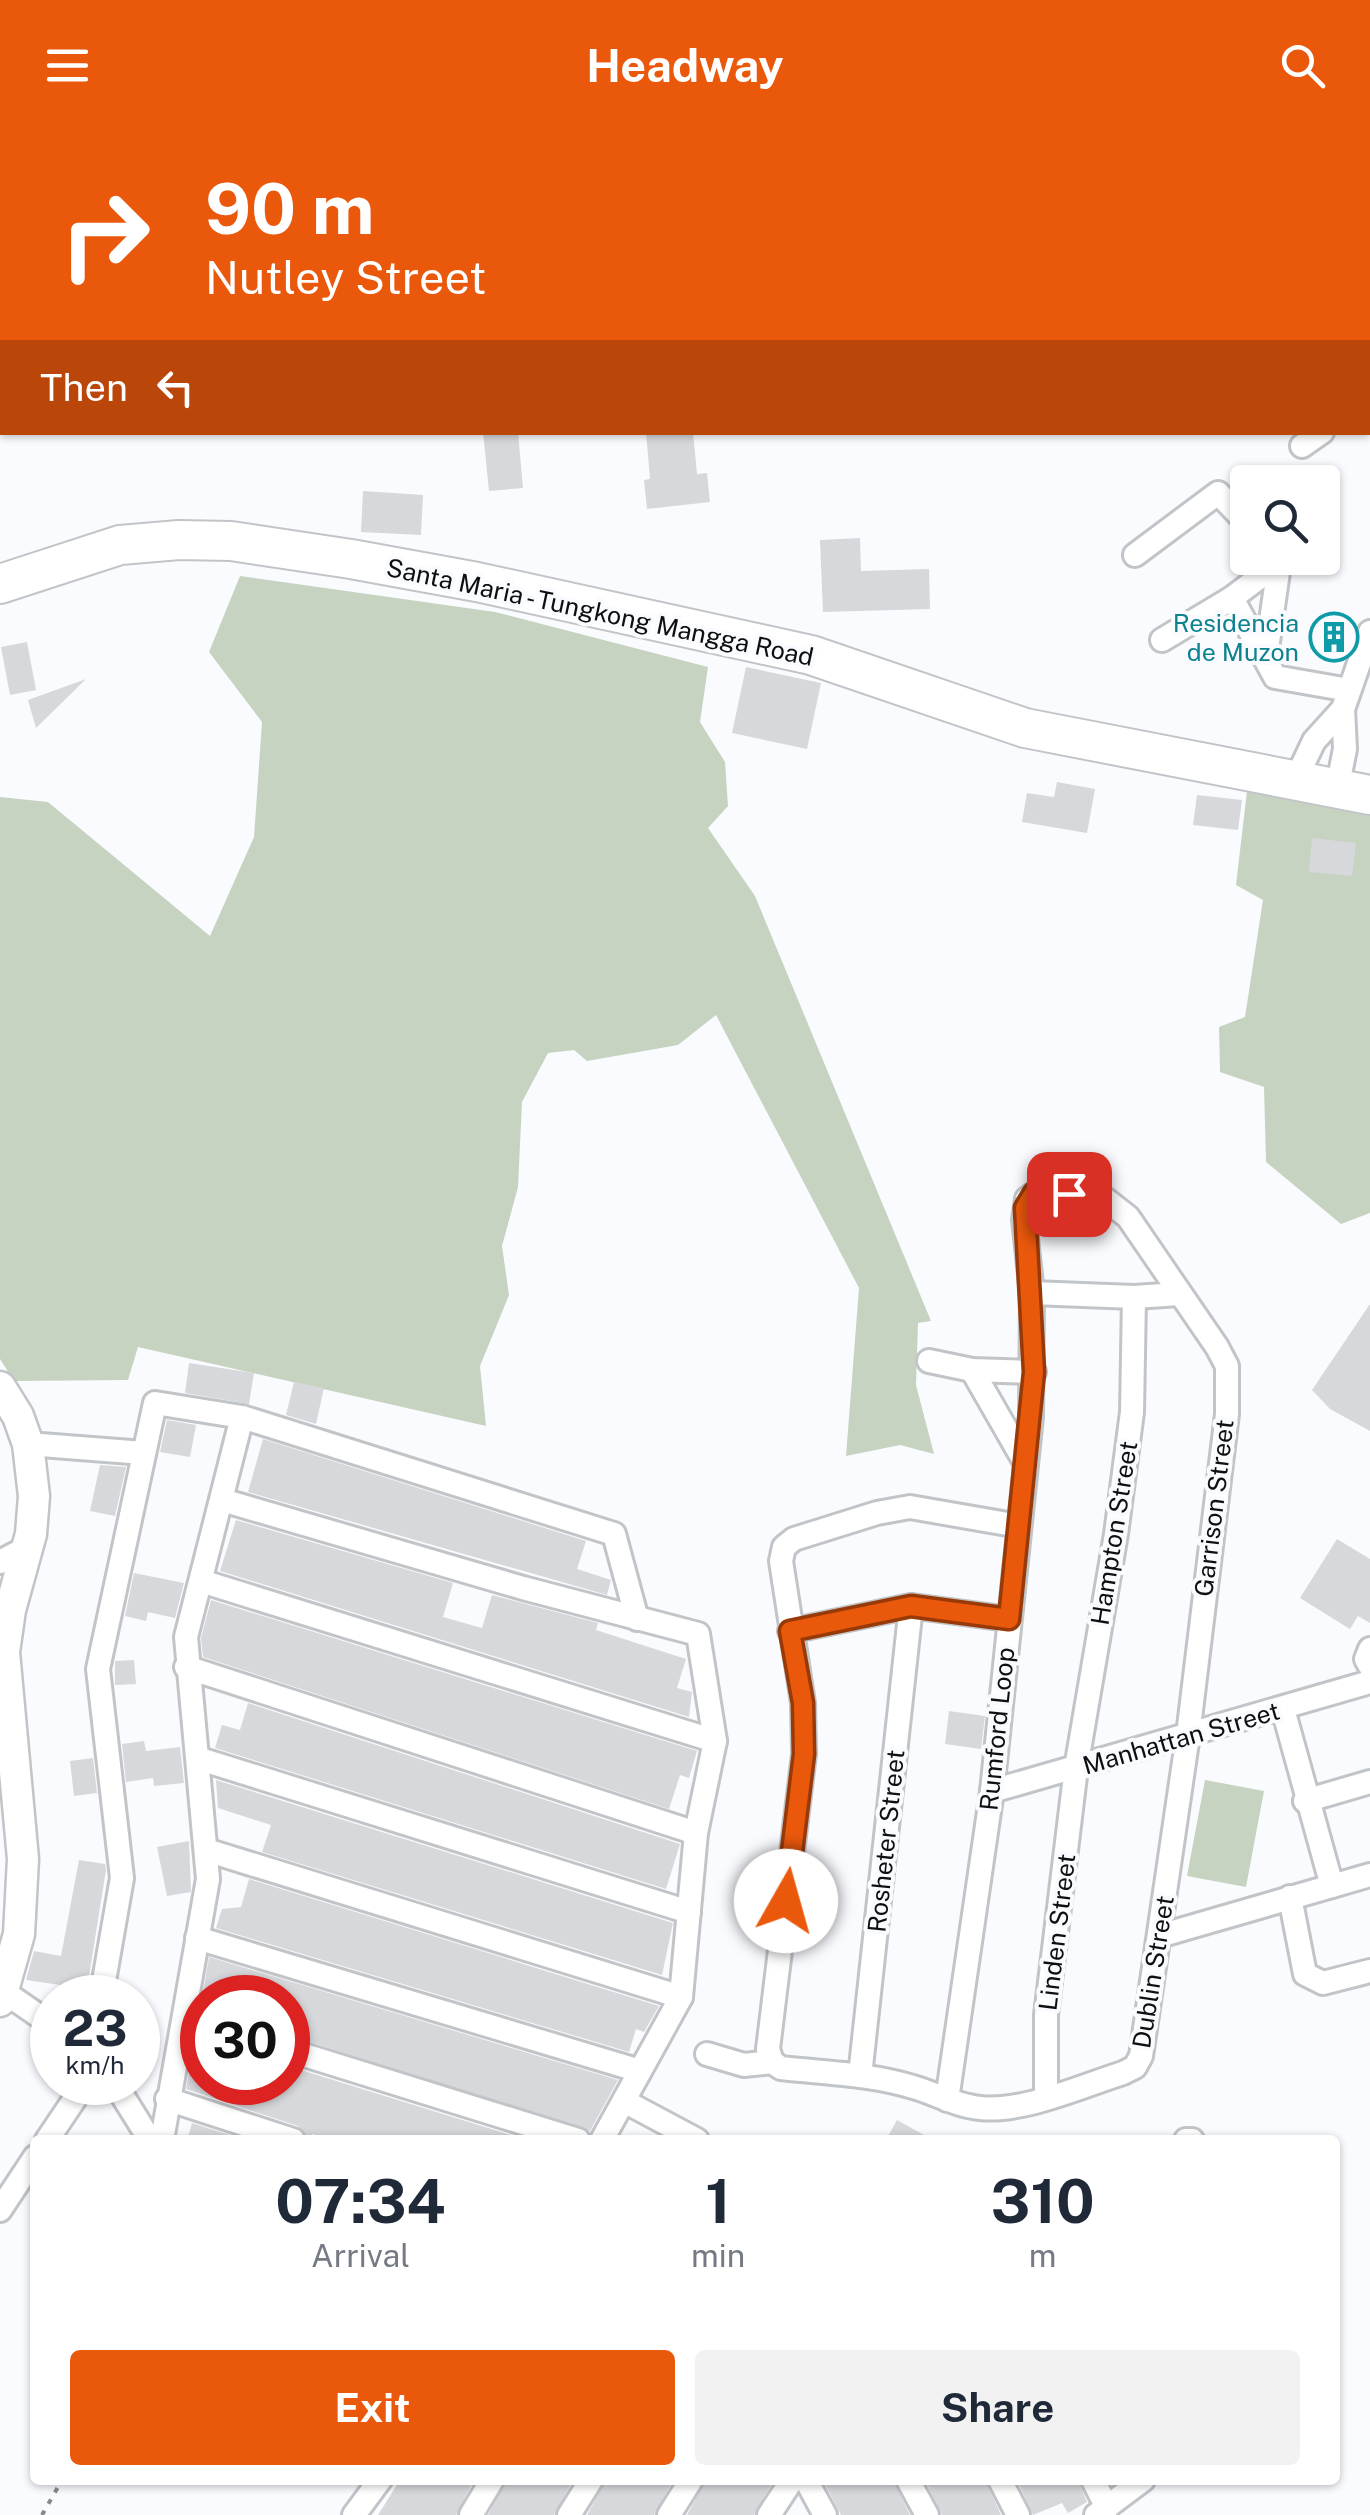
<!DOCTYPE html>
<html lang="en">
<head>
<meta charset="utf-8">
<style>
  body { margin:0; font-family:"Public Sans",sans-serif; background:#f2f2f3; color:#1f2937; height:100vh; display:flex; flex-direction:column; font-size:38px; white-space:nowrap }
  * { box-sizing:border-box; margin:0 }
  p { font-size:32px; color:#747a83 }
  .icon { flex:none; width:55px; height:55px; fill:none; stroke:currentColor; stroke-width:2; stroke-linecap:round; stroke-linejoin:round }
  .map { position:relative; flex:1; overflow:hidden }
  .sheet { position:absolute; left:30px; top:2005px; width:1310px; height:350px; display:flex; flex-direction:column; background:#fff; border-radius:10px; box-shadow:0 2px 8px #0004 }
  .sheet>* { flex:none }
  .top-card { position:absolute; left:0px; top:0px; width:1370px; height:305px; box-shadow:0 2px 8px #0004; background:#ea580c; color:#fff; overflow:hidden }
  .controls { position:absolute; left:1230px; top:335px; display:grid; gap:20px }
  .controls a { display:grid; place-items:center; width:110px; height:110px; border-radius:10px; background:#fff; box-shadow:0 2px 8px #0004; font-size:50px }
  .speed { position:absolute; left:30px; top:1845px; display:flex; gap:20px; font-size:50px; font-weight:700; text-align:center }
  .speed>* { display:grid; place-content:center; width:130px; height:130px; border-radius:50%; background:#fff; box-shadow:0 2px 8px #0004; line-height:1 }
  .speed small { font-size:25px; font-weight:400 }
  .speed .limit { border:15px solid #d22; background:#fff; color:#111 }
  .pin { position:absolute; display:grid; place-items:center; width:85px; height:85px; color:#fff; margin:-42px; border-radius:20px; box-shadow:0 5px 15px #0006 }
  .me { position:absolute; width:110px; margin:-55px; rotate:7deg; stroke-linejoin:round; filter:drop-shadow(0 0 8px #0008) }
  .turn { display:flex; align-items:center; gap:35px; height:210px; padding:0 40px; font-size:45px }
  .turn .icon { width:130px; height:130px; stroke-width:2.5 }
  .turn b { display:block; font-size:70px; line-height:85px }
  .then { display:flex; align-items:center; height:95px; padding:0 40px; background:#0003; gap:20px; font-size:38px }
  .eta { display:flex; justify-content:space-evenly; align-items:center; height:170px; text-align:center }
  .eta b { font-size:60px; font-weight:700; line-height:70px }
  .primary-button { display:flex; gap:20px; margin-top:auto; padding:20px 40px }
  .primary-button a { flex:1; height:115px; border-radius:10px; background:#ea580c; color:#fff; font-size:40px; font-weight:700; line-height:115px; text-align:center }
  .primary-button a+a { background:#f2f2f3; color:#1f2937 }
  header { display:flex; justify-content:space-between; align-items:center; height:130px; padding:0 40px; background:#ea580c; color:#fff; font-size:45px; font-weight:700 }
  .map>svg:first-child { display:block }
</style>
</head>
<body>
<header><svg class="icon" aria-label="menu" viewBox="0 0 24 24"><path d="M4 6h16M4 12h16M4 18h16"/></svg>Headway<svg class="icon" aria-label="search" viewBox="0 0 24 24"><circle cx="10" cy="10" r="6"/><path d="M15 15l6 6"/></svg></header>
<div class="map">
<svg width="1370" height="2385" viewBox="0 0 1370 2385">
  <rect width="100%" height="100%" fill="#fafbff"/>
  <g fill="#c5d3c0">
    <polygon points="240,446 495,482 708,537 700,592 725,632 728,676 708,698 755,766 931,1191 918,1193 916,1255 934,1324 900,1315 846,1326 859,1158 716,885 678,915 587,931 574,920 548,923 522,972 518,1057 502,1116 509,1165 480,1236 486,1296 138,1217 128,1250 14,1251 0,1229 0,667 48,672 210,806 254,707 262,592 209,522"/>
    <polygon points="1247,661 1370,682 1370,1083 1341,1094 1266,1032 1264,957 1220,942 1219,897 1245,887 1263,770 1236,755"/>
    <polygon points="1205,1650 1264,1661 1246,1757 1187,1746"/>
  </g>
  <g fill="#d6d8dc">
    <polygon points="483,302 518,302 523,358 489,361"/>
    <polygon points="646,302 693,302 697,344 707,343 710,372 647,379 644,350 650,349"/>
    <polygon points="363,361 423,365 421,405 361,402"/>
    <polygon points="860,408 861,441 929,439 930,479 823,482 820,410"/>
    <polygon points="1321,487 1355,495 1346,524 1310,519"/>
    <polygon points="27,512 36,560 10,565 1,517"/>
    <polygon points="746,537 821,553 807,619 732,603"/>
    <polygon points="86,549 36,598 28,570"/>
    <polygon points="1057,652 1095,659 1087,703 1022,692 1027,663 1054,667"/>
    <polygon points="1197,665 1242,670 1238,700 1193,695"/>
    <polygon points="1312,708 1356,713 1352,746 1309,742"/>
    <polygon points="1370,1174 1370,1301 1330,1279 1312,1260"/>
    <polygon points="189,1233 254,1243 249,1274 185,1263"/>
    <polygon points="294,1252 324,1258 316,1294 286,1285"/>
    <polygon points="167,1290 196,1295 190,1327 160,1322"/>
    <polygon points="263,1309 586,1411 577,1439 611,1450 607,1465 248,1362"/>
    <polygon points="100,1335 126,1337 115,1386 90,1381"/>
    <polygon points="236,1390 453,1453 443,1487 482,1498 492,1465 598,1493 596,1500 686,1529 677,1558 692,1562 689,1587 220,1441"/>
    <polygon points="1337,1409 1370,1429 1370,1493 1358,1486 1350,1499 1300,1468"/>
    <polygon points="134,1443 184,1453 175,1488 148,1482 146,1491 125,1486"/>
    <polygon points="211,1470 697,1621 689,1648 680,1645 669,1679 203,1527 201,1508"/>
    <polygon points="134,1530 136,1554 115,1555 115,1531"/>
    <polygon points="248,1573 680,1714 666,1759 215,1618 222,1595 240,1600"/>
    <polygon points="949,1581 985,1586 981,1619 945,1614"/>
    <polygon points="144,1611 146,1621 180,1617 184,1653 154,1656 153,1648 126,1652 122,1614"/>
    <polygon points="93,1628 97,1663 74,1666 70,1631"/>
    <polygon points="216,1650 673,1793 662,1845 262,1722 271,1695 218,1678"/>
    <polygon points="189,1711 191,1762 167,1766 157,1717"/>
    <polygon points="79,1730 105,1734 106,1740 87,1859 26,1850 34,1821 61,1826"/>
    <polygon points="249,1749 659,1876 644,1902 636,1899 629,1922 216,1798 222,1779 241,1777"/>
    <polygon points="209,1827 618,1950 590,2001 288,1905 288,1868 202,1868"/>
    <polygon points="190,1936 202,1939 202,1952 288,1952 288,1936 527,2010 332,2010 312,2004 312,2010 308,2010 298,1996 186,1959"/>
    <polygon points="897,1990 933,2010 886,2010"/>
    <polygon points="192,1993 245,2010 187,2010"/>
    <polygon points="400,2350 474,2350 456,2385 378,2385"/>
    <polygon points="507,2350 573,2350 554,2385 488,2385"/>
    <polygon points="606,2350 673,2350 654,2385 587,2385"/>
    <polygon points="706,2350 774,2350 754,2385 687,2385"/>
    <polygon points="823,2350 893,2350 910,2385 841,2385"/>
    <polygon points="925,2350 985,2350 1001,2385 942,2385"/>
    <polygon points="1017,2350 1078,2350 1087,2372 1068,2383 1062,2373 1033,2385"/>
  </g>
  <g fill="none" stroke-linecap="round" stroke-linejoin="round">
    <g stroke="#c2c5c8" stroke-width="28">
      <g id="minor">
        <polyline points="1325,0 1326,2"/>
        <polyline points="1368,89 1370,94"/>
        <polyline points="1370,262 1370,271"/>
        <polyline points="1302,316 1322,302"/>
        <polyline points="1135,425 1218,363 1248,394"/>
        <polyline points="1232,468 1275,547 1349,560"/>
        <polyline points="1162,510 1232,468 1282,430"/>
        <polyline points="1266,526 1280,428"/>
        <polyline points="1295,651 1314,611 1343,579"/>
        <polyline points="1337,659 1345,619 1343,579 1370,502"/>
        <polyline points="1032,1163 1134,1167 1179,1164"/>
        <polyline points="929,1231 972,1240 1034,1242"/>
        <polyline points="972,1240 1026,1334"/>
        <polyline points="28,1314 144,1323"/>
        <polyline points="222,1370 523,1458 698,1504 715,1611 696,1703 681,1867 602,2010"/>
        <polyline points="0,1432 28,1417"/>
        <polyline points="201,1451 715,1611"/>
        <polyline points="790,1501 911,1476 1009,1489"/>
        <polyline points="1370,1519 1366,1529 1370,1536"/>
        <polyline points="186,1537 696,1703"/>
        <polyline points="1283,1579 1332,1756"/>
        <polyline points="200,1629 689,1782"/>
        <polyline points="992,1661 1370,1552"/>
        <polyline points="1305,1671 1370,1652"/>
        <polyline points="206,1720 681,1867"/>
        <polyline points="1290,1767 1305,1844 1323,1853 1370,1841"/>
        <polyline points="1159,1806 1370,1745"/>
        <polyline points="197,1808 640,1941"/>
        <polyline points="0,1859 52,1895"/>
        <polyline points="101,1868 122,1748 98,1539 155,1273 242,1287 614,1404 637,1489"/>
        <polyline points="288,1920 578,2010"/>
        <path d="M707 1924 744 1935 772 1932 781 1938C825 1943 871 1944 913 1957 935 1963 956 1976 980 1978 1022 1983 1082 1956 1123 1943L1135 1937 1141 1926 1188 1605 1227 1284V1236L1217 1217 1128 1087 1105 1069 1035 1063 1027 1069 1024 1090 1032 1163 1031 1287 992 1661 947 1970"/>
        <polyline points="772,1932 768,1919 804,1624 803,1573 781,1431 784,1417 794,1409 877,1383 910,1377 1019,1396"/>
        <polyline points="860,1946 911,1476"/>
        <polyline points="114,1952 150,2010"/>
        <polyline points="1046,1966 1046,1885 1076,1638 1116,1404 1132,1282 1134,1167"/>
        <polyline points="167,1969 293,2010"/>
        <polyline points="624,1971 697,2010"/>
        <polyline points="47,2010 86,1952"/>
        <polyline points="162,2010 208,1749 186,1507 242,1287"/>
        <polyline points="1186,2010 1192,2010"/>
        <polyline points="0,2080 35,2027"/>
        <polyline points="806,2350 825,2385"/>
        <polyline points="908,2350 927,2385"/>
        <polyline points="1000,2350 1018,2385"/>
        <polyline points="1093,2350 1107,2378"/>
        <polyline points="354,2385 380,2350"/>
        <polyline points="471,2385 492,2350"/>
        <polyline points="569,2385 591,2350"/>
        <polyline points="669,2385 691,2350"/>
        <polyline points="769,2385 792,2350"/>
        <polyline points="1096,2385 1143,2350"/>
      </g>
    </g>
    <g stroke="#c2c5c8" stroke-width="35">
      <polyline id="tertiary" points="0,1257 18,1286 28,1314 34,1366 31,1404 10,1480 4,1522 23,1729 19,1804 0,1871"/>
    </g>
    <g stroke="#c2c5c8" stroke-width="42">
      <polyline id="primary" points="0,454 120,415 179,410 231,411 351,429 477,452 811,525 1025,598 1370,665"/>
    </g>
    <polyline stroke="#88898b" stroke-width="4" stroke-dasharray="5 8" stroke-linecap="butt" points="42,2385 62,2350"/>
    <use href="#minor" stroke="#fff" stroke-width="22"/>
    <use href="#tertiary" stroke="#fff" stroke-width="30"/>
    <use href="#primary" stroke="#fff" stroke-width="38"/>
  </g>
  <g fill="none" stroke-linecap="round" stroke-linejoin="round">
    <g stroke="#983908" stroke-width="25">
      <polyline id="route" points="786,1771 804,1624 803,1573 790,1501 911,1476 1009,1489 1034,1242 1025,1078 1034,1063 1069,1064"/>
    </g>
    <use href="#route" stroke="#ea580c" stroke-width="18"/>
  </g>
  <defs>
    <g id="building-ring" transform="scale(2.5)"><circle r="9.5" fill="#fafbff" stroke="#0f9aa8" stroke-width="1.5"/><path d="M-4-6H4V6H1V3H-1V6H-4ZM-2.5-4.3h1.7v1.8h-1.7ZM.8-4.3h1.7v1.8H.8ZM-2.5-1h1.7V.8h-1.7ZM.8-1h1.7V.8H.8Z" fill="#0f9aa8"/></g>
  </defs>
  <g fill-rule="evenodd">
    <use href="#building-ring" x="1334" y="507"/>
  </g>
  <g text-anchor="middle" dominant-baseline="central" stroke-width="8" stroke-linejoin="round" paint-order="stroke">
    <g font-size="25" fill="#0e0f10" stroke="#fafbff">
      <text transform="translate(600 482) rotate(12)">Santa Maria - Tungkong Mangga Road</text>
      <text transform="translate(1214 1378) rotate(-83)">Garrison Street</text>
      <text transform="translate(1114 1403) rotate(-81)">Hampton Street</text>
      <text transform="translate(997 1599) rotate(-84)">Rumford Loop</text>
      <text transform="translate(1181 1608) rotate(-16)">Manhattan Street</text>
      <text transform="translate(886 1711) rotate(-84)">Rosheter Street</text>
      <text transform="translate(1057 1802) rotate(-83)">Linden Street</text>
      <text transform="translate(1153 1842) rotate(-81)">Dublin Street</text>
    </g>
    <g font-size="25" fill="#0d838f" stroke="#fafbff" text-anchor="end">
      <text x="1299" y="493">Residencia<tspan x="1299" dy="29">de Muzon</tspan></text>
    </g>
  </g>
</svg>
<div class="controls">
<a><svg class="icon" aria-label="search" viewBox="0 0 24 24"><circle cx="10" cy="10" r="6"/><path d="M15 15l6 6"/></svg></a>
</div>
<div class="speed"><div>23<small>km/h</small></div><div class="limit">30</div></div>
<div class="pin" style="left:1069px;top:1064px;background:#d93025"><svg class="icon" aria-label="arrive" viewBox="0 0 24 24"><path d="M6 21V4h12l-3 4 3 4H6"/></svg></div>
<svg class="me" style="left:786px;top:1771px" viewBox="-20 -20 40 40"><circle r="19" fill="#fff"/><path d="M0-13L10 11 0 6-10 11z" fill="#ea580c"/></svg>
<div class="top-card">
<div class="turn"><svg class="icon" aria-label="right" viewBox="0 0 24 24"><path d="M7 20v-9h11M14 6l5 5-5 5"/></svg><div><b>90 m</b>Nutley Street</div></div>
<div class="then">Then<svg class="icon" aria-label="left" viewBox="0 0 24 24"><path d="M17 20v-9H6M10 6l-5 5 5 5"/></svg></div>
</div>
<section class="sheet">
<div class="eta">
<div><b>07:34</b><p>Arrival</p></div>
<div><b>1</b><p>min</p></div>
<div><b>310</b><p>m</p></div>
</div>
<div class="primary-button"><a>Exit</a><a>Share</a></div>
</section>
</div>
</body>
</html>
